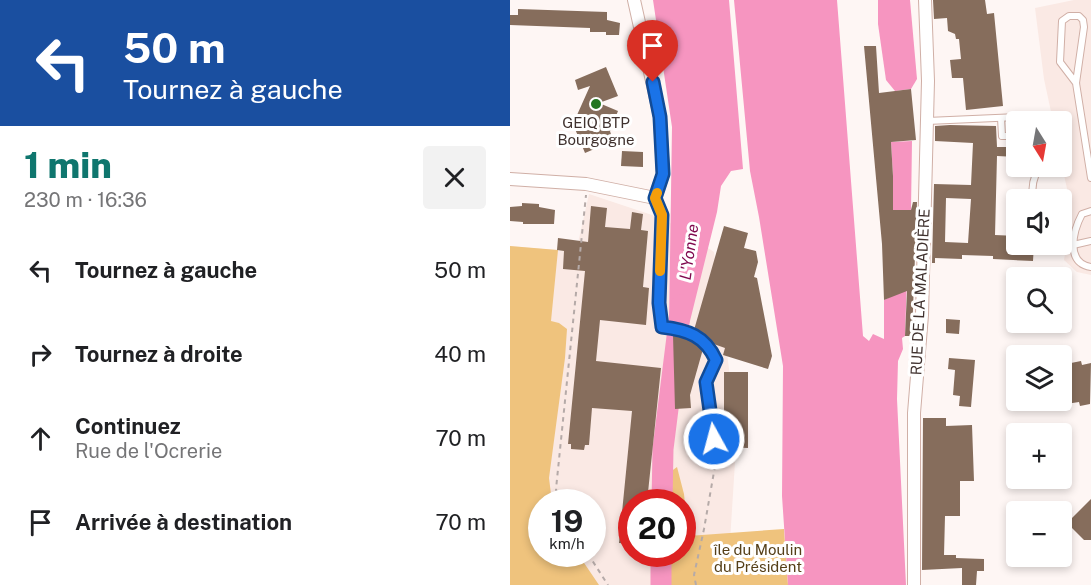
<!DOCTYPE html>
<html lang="fr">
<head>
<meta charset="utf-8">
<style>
  body { margin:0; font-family:"Public Sans",sans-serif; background:#f2f2f2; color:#202124; height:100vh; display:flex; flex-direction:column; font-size:22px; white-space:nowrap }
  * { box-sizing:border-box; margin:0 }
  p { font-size:20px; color:#757577 }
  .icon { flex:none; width:33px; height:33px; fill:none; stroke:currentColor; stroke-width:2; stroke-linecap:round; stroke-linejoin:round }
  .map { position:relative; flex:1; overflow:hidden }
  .panel { display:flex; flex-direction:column; background:#fff; width:510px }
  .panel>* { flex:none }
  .hud { background:#1a4fa0; color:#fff; overflow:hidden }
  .needle { width:39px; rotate:169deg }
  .fabs { position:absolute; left:496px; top:111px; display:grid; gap:12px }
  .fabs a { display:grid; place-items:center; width:66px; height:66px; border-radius:6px; background:#fff; box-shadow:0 3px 9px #0003; font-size:30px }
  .speed { position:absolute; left:18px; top:489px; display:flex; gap:12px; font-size:30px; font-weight:700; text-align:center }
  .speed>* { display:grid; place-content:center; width:78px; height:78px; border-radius:50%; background:#fff; box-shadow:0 3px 9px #0003; line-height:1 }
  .speed small { font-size:15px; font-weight:400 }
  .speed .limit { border:9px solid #d22; background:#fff; color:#111 }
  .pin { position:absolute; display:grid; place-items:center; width:51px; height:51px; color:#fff; margin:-62px -26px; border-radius:50% 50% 50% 0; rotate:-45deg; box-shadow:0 0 6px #0007 }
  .pin .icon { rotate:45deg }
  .me { position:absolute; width:66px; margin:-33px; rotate:353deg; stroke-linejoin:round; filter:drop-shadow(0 0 4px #0008) }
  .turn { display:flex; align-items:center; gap:21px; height:126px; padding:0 24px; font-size:27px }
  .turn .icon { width:78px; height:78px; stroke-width:2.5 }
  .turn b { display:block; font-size:42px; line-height:51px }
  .round { display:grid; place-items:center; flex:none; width:63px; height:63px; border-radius:6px; background:#f2f2f2 }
  .overview { display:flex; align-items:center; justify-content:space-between; height:102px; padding:0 24px }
  h1 { font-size:36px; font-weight:800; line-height:45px; color:#0f766e }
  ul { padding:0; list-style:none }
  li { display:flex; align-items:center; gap:18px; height:84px; padding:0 24px }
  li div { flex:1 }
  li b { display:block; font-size:22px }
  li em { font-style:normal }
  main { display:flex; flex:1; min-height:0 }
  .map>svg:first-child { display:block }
</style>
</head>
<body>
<main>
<section class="panel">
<div class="hud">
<div class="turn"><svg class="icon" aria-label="left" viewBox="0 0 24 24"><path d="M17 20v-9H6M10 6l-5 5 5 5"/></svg><div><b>50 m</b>Tournez à gauche</div></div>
</div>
<div class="overview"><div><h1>1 min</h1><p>230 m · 16:36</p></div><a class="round"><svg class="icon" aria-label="close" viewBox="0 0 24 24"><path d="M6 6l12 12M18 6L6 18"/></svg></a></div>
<ul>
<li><svg class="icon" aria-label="left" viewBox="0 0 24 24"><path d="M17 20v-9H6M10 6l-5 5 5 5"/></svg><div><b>Tournez à gauche</b></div><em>50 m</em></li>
<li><svg class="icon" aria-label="right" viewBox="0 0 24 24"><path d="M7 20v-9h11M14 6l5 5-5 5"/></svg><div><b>Tournez à droite</b></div><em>40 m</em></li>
<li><svg class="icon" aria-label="ahead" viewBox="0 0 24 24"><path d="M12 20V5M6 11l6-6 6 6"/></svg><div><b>Continuez</b><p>Rue de l'Ocrerie</p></div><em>70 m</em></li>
<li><svg class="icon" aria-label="arrive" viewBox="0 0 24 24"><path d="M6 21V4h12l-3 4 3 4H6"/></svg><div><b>Arrivée à destination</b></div><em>70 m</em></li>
</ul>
</section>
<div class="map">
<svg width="581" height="585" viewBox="0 0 581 585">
  <rect width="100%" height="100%" fill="#fef6f4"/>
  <g fill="#fae9e4" fill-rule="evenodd">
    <polygon points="564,0 581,0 581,275 567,272 554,260 562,213 552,165 552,122 543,121 534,79 525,8"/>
    <path d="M79 194 154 219 204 252 227 431 219 557 212 585H0V246L66 252ZM32 502H82V554H32ZM122 502H172V554H122Z"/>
  </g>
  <g fill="#efc37d">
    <polygon points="0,246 48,250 41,321 49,323 57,329 55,358 39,478 42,502 32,502 32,554 68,554 89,585 0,585"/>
    <polygon points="167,467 174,494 178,536 274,529 278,585 153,585 156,574 155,554 172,554 172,502 155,502 156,475"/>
  </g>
  <g fill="#f695c0">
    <polygon points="143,0 219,0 233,169 221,171 211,186 207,212 178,329 159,324 162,127"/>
    <polygon points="224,0 327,0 353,336 359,341 363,334 374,339 374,300 380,297 398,248 395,336 392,338 393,349 388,361 387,399 396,585 278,585 272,496 273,366 249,217 240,171"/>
    <polygon points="368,0 400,0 407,79 401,89 385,91 376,80 368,24"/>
    <polygon points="402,141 401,210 383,210 383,176 381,142"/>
  </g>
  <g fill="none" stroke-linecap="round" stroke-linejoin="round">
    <g stroke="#f695c0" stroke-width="21">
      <polyline points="152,502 153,449 171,305"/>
      <polyline points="151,585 151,554"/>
    </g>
  </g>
  <g fill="#866d5c" fill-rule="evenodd">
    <polygon points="423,0 475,0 477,14 484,13 493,106 456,110 453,78 442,78 440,60 451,59 449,39 446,39 445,34 438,31 437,18 424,19"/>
    <polygon points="8,9 97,12 97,20 110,23 109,35 96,35 96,32 80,32 80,28 0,25 0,15 8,15"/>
    <polygon points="354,46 366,46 369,93 401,89 406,140 381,142 383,176 383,210 401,210 403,202 407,202 402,336 395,336 397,291 374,300 372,244"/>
    <polygon points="96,67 108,96 89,103 108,111 100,131 103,141 75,153 63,124 80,86 68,90 65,80"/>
    <path d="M440 125 486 126 487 147H507V157L487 156 485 235 507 236V244H524L523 261 483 259V256L452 255V259L425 258V263H422L424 184 461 185 463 143 425 141V126ZM436 198 461 199 458 243 435 242Z"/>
    <polygon points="112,151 133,152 133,167 111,166"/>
    <polygon points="12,203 29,204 29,207 45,210 44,224 13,224 13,222 0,221 0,207 12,206"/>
    <polygon points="81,206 97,208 95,227 120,229 122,212 133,214 131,230 138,231 133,287 139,288 136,325 90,320 86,361 151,368 137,502 122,502 122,544 109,543 122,411 82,408 79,445 75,445 74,450 61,449 61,444 58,444 75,271 53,269 54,251 47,250 48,238 78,242"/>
    <polygon points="214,226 238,233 234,248 246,251 248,262 244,277 247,278 262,356 258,369 213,355 215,348 201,343 184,330"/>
    <polygon points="436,319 450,320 449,334 436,333"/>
    <polygon points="163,335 182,340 193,349 180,395 181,408 165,409"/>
    <polygon points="439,358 465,360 461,407 449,406 450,396 443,395 445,370 438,369"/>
    <polygon points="571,361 572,365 581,363 580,404 570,406 569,402 556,404 552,382 552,368 562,366 561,363"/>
    <polygon points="214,372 238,372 238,448 214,447"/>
    <polygon points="413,418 436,418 436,426 462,425 464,481 450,481 450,516 435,516 434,555 446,555 446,558 474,559 474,571 467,571 466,585 452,585 452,568 412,570"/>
    <polygon points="581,499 581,540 574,540 557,523"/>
  </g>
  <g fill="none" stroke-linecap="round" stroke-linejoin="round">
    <g stroke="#d0afa6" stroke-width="8">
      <g id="service">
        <polyline points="566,83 550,62 552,21 559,16 569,16 573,20 574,27 566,83 581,178"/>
        <polyline points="491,118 492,136 507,136"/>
        <polyline points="417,121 529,116 531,122"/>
        <path d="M145 198 152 215 149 303 152 327C178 330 194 336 206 360L196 382 206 458"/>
        <path d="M523 200C521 188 523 177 530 166"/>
        <path d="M581 211 572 214C563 231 555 263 581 267"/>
        <polyline points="563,245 581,241"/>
      </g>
    </g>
    <g stroke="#d0afa6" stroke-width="14">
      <g id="minor">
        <polyline points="0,179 76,184 145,198 153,174 150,117 124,0"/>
        <polyline points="404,585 404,413 412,315 418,81 415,0"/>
      </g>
    </g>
    <g stroke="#b5aaa8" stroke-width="2" stroke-dasharray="4.5 4.5" stroke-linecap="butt">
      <polyline points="49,502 46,489 76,195"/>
      <polyline points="78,554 98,585"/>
      <polyline points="186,585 184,575 194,529 205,466"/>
    </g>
    <use href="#service" stroke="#fff" stroke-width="6"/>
    <use href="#minor" stroke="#fff" stroke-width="12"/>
  </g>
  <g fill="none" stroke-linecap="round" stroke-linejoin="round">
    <g stroke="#114b97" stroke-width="15">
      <path id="route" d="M143 82 150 117 153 174 145 198 152 215 149 303 152 327C178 330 195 336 206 360L196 382 204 439"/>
    </g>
    <use href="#route" stroke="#1a73e8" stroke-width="10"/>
    <polyline stroke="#f59e0b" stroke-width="10" points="147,193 145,198 152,215 150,271"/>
  </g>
  <circle fill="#237621" stroke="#fff" stroke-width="2" cx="86" cy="104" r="6"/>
  <g text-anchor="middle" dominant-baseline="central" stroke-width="6" stroke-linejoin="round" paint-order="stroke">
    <g font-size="15" fill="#40322f" stroke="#fff">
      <text x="86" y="122">GEIQ BTP<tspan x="86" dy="17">Bourgogne</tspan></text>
    </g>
    <g font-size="15" fill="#40322f" stroke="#fff">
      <text transform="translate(410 292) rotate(-87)">RUE DE LA MALADIÈRE</text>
    </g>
    <g font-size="15" fill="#553f18" stroke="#fff">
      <text x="248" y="549">île du Moulin<tspan x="248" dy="17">du Président</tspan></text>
    </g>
    <g font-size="16" font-style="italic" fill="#7f094e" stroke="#fff">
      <text transform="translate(179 252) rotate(-82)">L'Yonne</text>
    </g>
  </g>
</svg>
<div class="fabs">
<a><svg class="needle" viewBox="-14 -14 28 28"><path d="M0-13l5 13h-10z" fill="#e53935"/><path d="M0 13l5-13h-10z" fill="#757577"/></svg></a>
<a><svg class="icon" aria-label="sound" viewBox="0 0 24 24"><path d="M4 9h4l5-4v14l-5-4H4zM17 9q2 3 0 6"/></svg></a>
<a><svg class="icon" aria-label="search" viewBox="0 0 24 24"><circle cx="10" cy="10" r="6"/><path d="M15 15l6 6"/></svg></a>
<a><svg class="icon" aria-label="layers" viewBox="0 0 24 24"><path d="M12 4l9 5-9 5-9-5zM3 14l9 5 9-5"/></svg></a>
<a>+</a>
<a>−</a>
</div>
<div class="speed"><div>19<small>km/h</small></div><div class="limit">20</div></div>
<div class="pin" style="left:143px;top:82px;background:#d93025"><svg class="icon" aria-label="arrive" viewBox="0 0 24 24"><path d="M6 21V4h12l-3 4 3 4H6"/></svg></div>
<svg class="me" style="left:204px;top:439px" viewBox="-20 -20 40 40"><circle r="17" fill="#1a73e8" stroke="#fff" stroke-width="3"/><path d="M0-11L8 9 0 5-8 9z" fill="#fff"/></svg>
</div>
</main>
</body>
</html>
